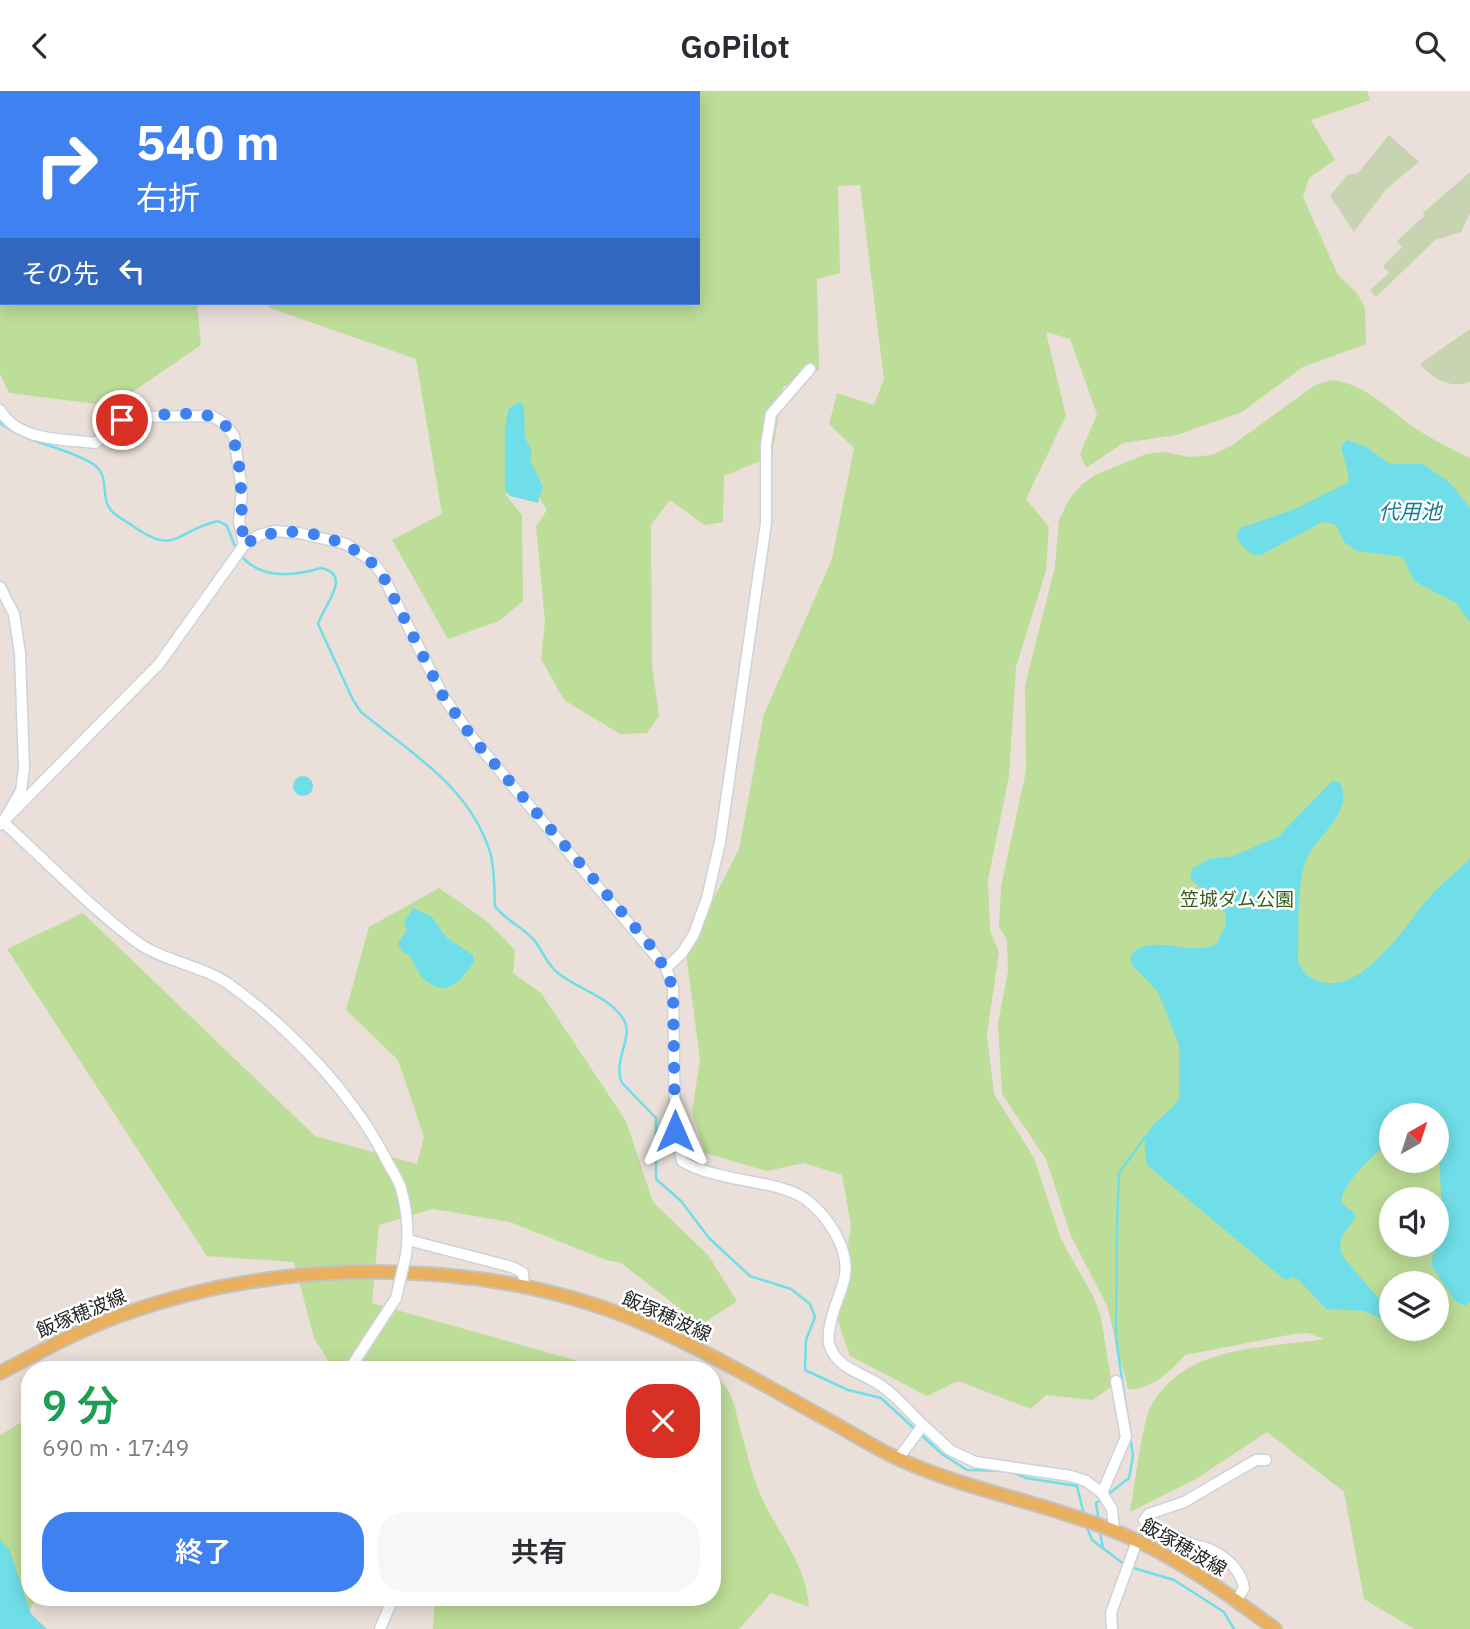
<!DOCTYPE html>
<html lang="ja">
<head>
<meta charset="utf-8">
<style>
  body { margin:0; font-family:"IBM Plex Sans","Noto Sans JP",sans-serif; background:#f7f7f7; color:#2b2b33; height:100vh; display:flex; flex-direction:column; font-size:26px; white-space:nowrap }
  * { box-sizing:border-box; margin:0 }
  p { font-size:23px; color:#7c7c81 }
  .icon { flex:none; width:38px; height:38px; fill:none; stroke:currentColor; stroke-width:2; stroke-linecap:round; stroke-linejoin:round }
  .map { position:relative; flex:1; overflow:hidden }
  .sheet { position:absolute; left:21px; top:1270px; width:700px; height:245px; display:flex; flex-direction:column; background:#fff; border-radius:28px; box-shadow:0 4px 18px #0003 }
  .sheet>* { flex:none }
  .hud { position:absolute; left:0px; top:0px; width:700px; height:214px; box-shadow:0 4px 18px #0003; background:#3f81f1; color:#fff; overflow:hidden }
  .needle { width:46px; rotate:39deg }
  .tools { position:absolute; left:1379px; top:1012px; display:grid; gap:14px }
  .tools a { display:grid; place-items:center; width:70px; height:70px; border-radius:50%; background:#fff; box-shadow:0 4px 18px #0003; font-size:35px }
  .pin { position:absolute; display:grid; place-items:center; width:60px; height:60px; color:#fff; margin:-30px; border:4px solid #fff; border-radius:50%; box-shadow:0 2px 7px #0007 }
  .me { position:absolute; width:77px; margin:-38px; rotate:0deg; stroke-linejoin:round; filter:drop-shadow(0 0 5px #0008) }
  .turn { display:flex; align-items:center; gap:24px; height:147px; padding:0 21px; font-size:32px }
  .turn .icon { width:91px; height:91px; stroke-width:2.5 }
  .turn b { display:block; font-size:49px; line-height:60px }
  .then { display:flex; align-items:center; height:66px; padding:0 21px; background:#0003; gap:14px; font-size:26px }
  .round { display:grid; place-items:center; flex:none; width:74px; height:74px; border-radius:28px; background:#f7f7f7 }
  .summary { display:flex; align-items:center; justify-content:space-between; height:119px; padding:0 21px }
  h1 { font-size:42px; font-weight:600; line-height:52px; color:#1e9e55 }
  .primary-button { display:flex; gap:14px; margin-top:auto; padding:14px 21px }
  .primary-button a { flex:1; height:80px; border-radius:28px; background:#3f81f1; color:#fff; font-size:28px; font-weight:600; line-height:80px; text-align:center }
  .primary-button a+a { background:#f7f7f7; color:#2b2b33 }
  header { display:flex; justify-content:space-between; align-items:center; height:91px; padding:0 21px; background:#fff; font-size:32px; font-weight:600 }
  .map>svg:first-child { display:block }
</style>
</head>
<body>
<header><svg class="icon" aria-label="back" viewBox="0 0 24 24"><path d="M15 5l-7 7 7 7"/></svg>GoPilot<svg class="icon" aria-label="search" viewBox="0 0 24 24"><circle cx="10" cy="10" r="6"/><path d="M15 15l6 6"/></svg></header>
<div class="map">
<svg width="1470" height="1538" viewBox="0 0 1470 1538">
  <rect width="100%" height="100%" fill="#eae0d9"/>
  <g fill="#bdde98" fill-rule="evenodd">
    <polygon points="81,0 1367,0 1370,9 1311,29 1335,69 1309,87 1303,106 1338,184 1357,202 1365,217 1366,253 1303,276 1242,321 1177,344 1123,352 1086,377 1080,363 1097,323 1070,248 1046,241 1066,325 1026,408 1049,436 1046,480 1016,576 1009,685 988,789 990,840 999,861 987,943 994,1003 1034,1067 1061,1148 1094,1207 1101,1226 1112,1295 1093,1309 1046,1304 1031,1318 958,1290 927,1305 850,1265 837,1227 851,1134 842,1084 804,1072 767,1080 705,1062 692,1021 700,969 686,862 739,758 764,623 832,468 854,357 829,333 837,302 874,314 884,288 860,94 838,95 840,182 817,188 819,279 783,296 772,365 724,385 723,431 705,434 670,409 651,434 652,575 659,625 647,642 620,643 564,609 541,568 545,531 536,435 547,419 537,403 517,349 506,404 522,424 523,510 499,530 448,548 392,449 442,423 416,268 270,217 268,212 698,212 698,2"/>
    <polygon points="0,180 2,212 197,212 201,254 112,315 9,302 0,283"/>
    <path d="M1331 289C1365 292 1389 319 1416 338 1434 349 1451 358 1470 367V1538H1414L1364 1508 1344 1401 1267 1341 1196 1388 1130 1421C1134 1399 1142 1331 1151 1315 1185 1253 1264 1258 1324 1248L1308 1242 1294 1243 1185 1264C1171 1280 1150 1300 1128 1298L1107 1215 1071 1145 1046 1068 1002 1003 998 932 1008 880 1007 849 999 836 1001 795 1026 680 1025 594 1055 476 1059 429 1068 410 1081 394 1095 384 1146 363 1165 361 1189 366 1212 364 1231 355 1315 294ZM1391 1024H1437V1069H1391ZM1391 1108H1437V1153H1391ZM1391 1192H1437V1237H1391Z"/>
    <polygon points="439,797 488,831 515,859 513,882 541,902 626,1030 653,1111 708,1164 737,1210 701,1234 621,1172 606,1169 510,1131 433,1118 379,1134 372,1212 610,1279 334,1279 314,1247 294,1171 207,1165 7,858 83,822 315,1045 417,1073 424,1046 398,969 346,919 369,836"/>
    <path d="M712 1284C731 1294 734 1313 739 1333 746 1357 751 1382 761 1405 778 1443 806 1472 809 1516L771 1502 739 1538H433L435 1507H712Z"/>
    <polygon points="30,1326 30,1507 37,1507 16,1538 0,1538 0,1344"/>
  </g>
  <g fill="#c8d3b1">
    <polygon points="1389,44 1419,71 1386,98 1354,141 1330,105 1347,84 1358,82"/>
    <polygon points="1470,81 1470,122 1461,141 1435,149 1376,206 1370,199 1389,182 1383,175 1402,156 1397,150 1424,125 1423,122"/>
    <path d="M1470 238V291C1450 298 1433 288 1420 273Z"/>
  </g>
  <g fill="#70dee8">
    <polygon points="520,311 524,315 525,347 532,360 530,369 543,396 538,412 510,405 505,399 505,334 509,317"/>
    <path d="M1347 349 1366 356 1390 373H1423L1450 392 1470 417V531L1456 512 1414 490 1403 466 1357 460 1345 452 1335 433 1322 431 1261 464C1248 465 1241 455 1236 444L1240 437 1295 418 1347 392 1349 387 1341 355Z"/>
    <circle cx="303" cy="695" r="10"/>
    <path d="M1333 689 1340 692C1354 720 1318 745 1307 767 1296 790 1299 844 1298 870 1302 881 1309 888 1321 891 1366 903 1408 829 1434 801 1445 790 1458 779 1470 768V1210L1465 1215 1455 1210 1431 1174 1442 1123 1437 1024H1391V1048C1378 1061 1339 1093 1342 1112L1356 1124C1349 1141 1333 1146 1344 1167L1391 1222V1228L1386 1230 1365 1220 1326 1218 1298 1188 1291 1186 1286 1190 1147 1074C1138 1032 1159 1035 1179 1008V954L1158 901 1131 873V864C1152 840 1191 868 1217 852L1226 834V823L1190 787 1192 778 1208 768 1233 765 1278 746Z"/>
    <path d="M413 817 431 825 447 847 473 864 474 871C461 890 445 909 423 887 417 882 416 874 412 868 406 861 400 861 398 852L407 839 404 832Z"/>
    <polygon points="0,1449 9,1458 31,1523 47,1538 0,1538"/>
  </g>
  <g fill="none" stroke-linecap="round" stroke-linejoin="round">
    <g stroke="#70dee8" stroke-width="2.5">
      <path d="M0 332C27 353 64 355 93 373 108 383 102 397 107 412 110 422 122 428 130 433 177 467 174 440 218 430L226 434C231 442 232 451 237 459 256 489 291 486 321 477 354 484 323 515 318 533L353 609 361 621C411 662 469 695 490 761 495 777 494 798 495 815 505 829 521 835 532 847 542 857 546 873 558 882 579 899 609 905 624 929 634 947 612 969 622 992L656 1027V1088L681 1110 709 1147 750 1185 791 1198 810 1213 815 1226 806 1249 805 1279 848 1299 881 1307 942 1363 967 1379 1010 1380 1026 1387 1077 1395 1084 1424"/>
      <polyline points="1106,1405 1129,1387 1133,1365 1116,1247 1117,1135 1119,1082 1146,1045"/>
      <polyline points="1099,1431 1096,1412 1101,1409"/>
      <polyline points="1086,1434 1092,1449 1124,1473"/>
      <polyline points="1100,1441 1103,1458"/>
      <polyline points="1130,1476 1174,1489 1224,1521 1234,1538"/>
    </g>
    <g stroke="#ccd2dc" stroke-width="13">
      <g id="minor">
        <polyline points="113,0 113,2"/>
        <polyline points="0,81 2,80"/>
        <path d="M0 319C17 350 63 348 95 352L128 326 212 325 225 333 234 345 242 399 239 431 244 454"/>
        <path d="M0 496 14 523 20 562 24 677 21 700 3 731C46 770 88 814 134 849 163 871 200 873 230 894 292 939 354 1004 388 1072 393 1081 400 1091 402 1101 407 1121 409 1144 406 1164"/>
        <path d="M0 734 159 573 244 454 259 444 274 440 299 442 346 453 372 470 382 483 443 605 474 649 666 877 673 896 675 1040 682 1070C717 1092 782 1088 808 1110 828 1126 849 1157 845 1184 843 1199 834 1214 831 1230 829 1238 827 1248 830 1256 840 1279 861 1281 880 1294 896 1304 909 1321 923 1334L898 1368"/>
        <polyline points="666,877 682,862 694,843 707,807 720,751 766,432 766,354 771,323 810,278"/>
        <polyline points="408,1149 512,1176 523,1182 524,1196"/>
        <polyline points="349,1279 396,1207"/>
        <polyline points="923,1334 950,1359 975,1371 1071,1385 1086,1390 1102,1402"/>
        <polyline points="1114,1439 1112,1418 1102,1402 1126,1346 1116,1290"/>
        <polyline points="1194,1454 1150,1436 1144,1429 1149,1423 1184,1411 1256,1369 1266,1369"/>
        <path d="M1180 1472 1194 1454C1216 1457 1240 1474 1244 1497L1236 1510"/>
        <polyline points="380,1538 393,1507"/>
        <polyline points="1112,1538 1111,1522 1137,1450"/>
      </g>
    </g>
    <g stroke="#c3c3c3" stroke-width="16">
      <path id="major" d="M0 1282C41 1260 81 1238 124 1223 282 1166 483 1166 638 1230 704 1258 766 1295 828 1329 852 1342 876 1358 901 1369 970 1400 1046 1412 1117 1441 1175 1464 1225 1501 1275 1538"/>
    </g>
    <use href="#minor" stroke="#fff" stroke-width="10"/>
    <use href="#major" stroke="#e9b05f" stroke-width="12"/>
    <g stroke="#ccd2dc" stroke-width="13" stroke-linecap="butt">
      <polyline id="minor-bridge" points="396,1207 406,1164"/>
    </g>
    <use href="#minor-bridge" stroke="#fff" stroke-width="10"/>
  </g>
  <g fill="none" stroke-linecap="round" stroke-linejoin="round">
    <path stroke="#3f81f1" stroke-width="12" stroke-dasharray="0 21.6" d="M122 329 128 326C154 325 185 320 210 325 250 333 238 423 244 454 284 426 354 446 382 483L443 605 474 649 656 861 673 896 675 1040"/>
  </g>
  <g text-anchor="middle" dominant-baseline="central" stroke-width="5" stroke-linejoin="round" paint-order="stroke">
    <g font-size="19" fill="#37601c" stroke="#fff">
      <text x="1237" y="808">笠城ダム公園</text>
    </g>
    <g font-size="19" fill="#272727" stroke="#fff">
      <text transform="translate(81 1222) rotate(-23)">飯塚穂波線</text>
      <text transform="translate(667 1225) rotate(24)">飯塚穂波線</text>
      <text transform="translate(1184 1456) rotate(30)">飯塚穂波線</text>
    </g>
    <g font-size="21" font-style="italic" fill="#137c90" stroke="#fff">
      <text x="1410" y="420">代用池</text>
    </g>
  </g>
</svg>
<div class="tools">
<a><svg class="needle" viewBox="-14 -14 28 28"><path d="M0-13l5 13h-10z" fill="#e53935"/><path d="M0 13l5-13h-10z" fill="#7c7c81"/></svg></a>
<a><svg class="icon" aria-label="sound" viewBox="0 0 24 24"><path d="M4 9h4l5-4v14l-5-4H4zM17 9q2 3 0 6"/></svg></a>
<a><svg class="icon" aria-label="layers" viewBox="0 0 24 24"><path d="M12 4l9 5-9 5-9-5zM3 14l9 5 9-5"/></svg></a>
</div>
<div class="pin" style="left:122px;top:329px;background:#d93025"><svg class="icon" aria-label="arrive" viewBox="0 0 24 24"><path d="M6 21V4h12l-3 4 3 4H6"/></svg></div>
<svg class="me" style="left:675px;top:1040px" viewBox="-20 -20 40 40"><path d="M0-17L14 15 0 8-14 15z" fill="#3f81f1" stroke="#fff" stroke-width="4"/></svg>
<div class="hud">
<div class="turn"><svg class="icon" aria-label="right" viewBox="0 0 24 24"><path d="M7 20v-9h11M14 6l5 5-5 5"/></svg><div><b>540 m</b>右折</div></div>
<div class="then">その先<svg class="icon" aria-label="left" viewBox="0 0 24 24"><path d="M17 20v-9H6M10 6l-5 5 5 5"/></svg></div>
</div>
<section class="sheet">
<div class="summary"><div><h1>9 分</h1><p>690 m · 17:49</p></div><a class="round" style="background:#d93025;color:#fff"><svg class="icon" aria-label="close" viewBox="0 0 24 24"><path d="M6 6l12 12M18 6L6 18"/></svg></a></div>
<div class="primary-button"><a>終了</a><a>共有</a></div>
</section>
</div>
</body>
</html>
